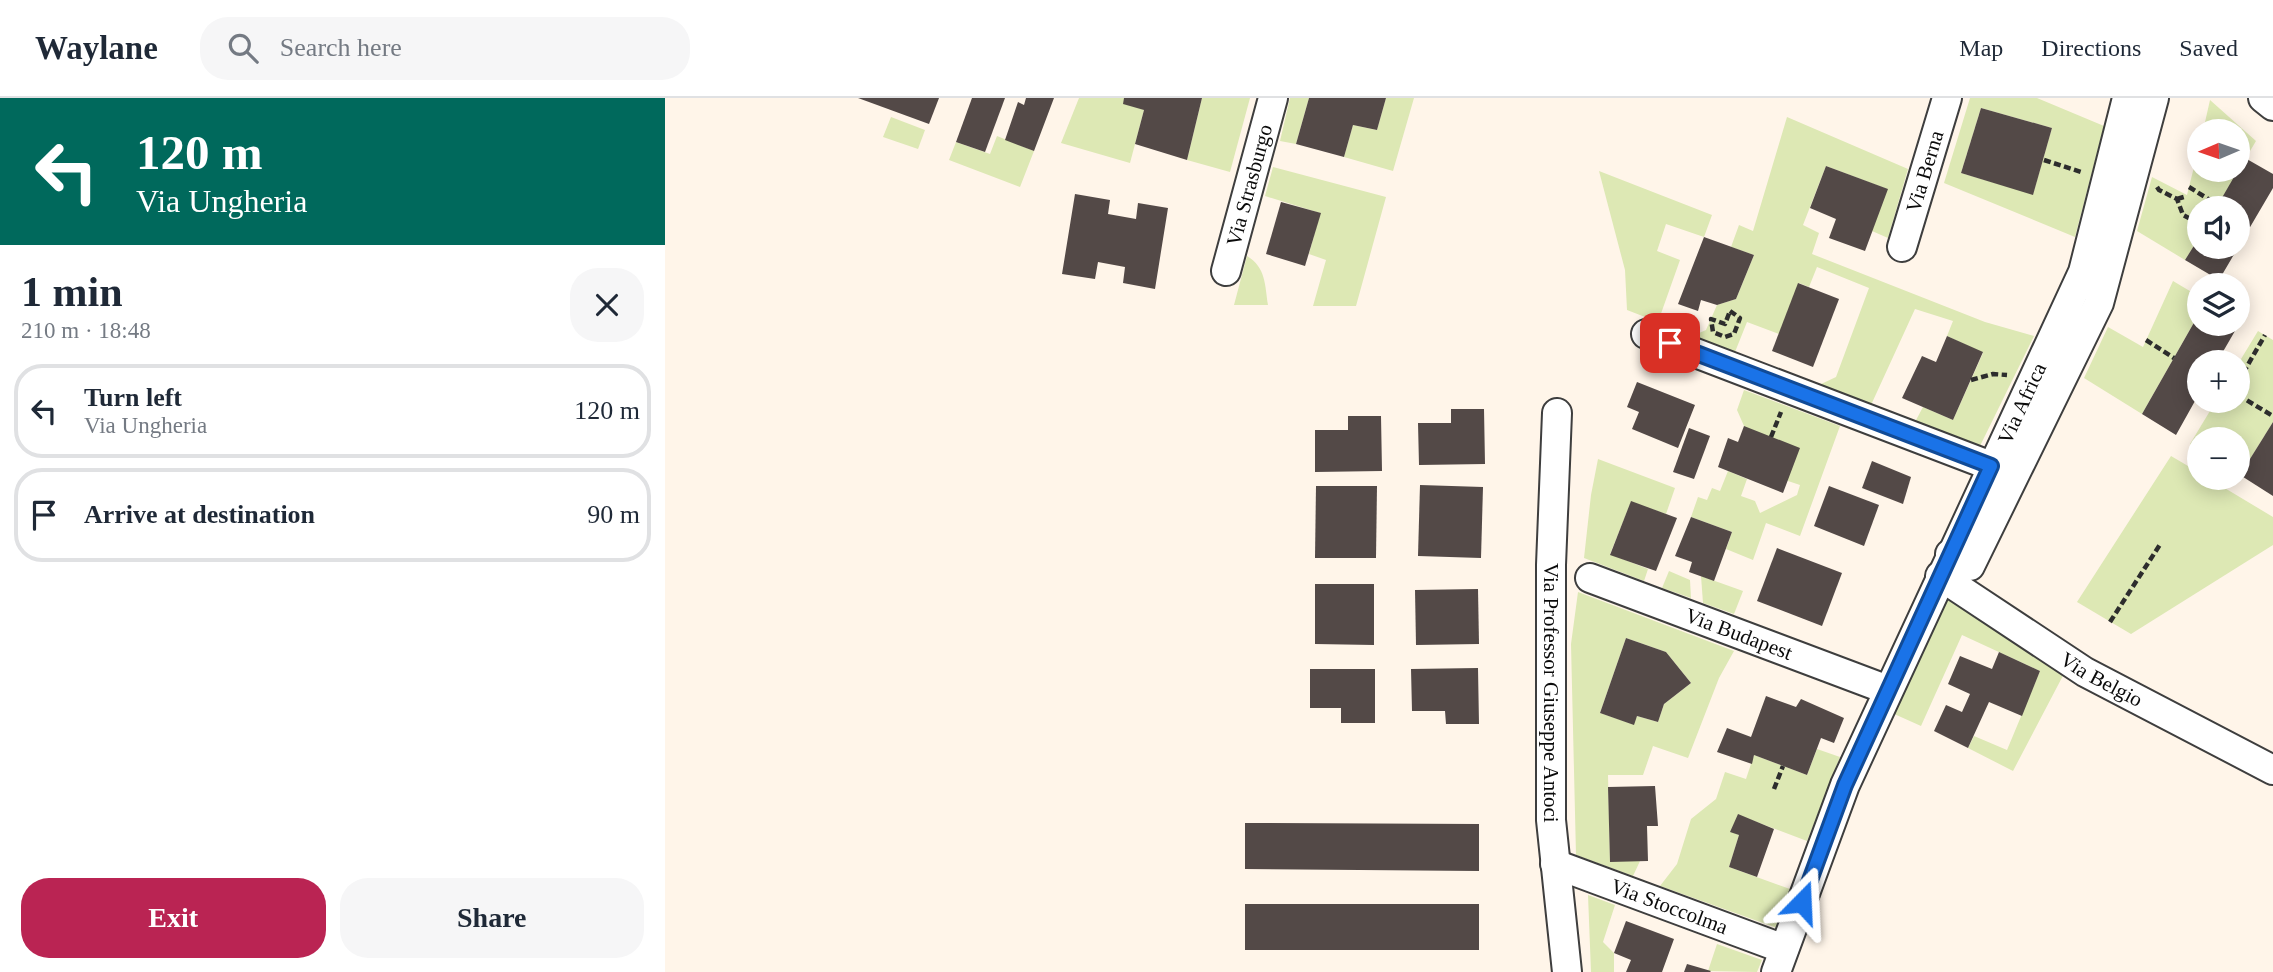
<!DOCTYPE html>
<html lang="en">
<head>
<meta charset="utf-8">
<style>
  body { margin:0; font-family:"Times New Roman",serif; background:#f6f6f7; color:#1f2937; height:100vh; display:flex; flex-direction:column; font-size:26px; white-space:nowrap }
  * { box-sizing:border-box; margin:0 }
  p { font-size:23px; color:#747a83 }
  .icon { flex:none; width:38px; height:38px; fill:none; stroke:currentColor; stroke-width:2; stroke-linecap:round; stroke-linejoin:round }
  .map { position:relative; flex:1; overflow:hidden }
  .drawer { display:flex; flex-direction:column; background:#fff; width:665px }
  .drawer>* { flex:none }
  .guide { background:#00695c; color:#fff; overflow:hidden }
  .needle { width:46px; rotate:268deg }
  .tools { position:absolute; left:1522px; top:21px; display:grid; gap:14px }
  .tools a { display:grid; place-items:center; width:63px; height:63px; border-radius:50%; background:#fff; box-shadow:0 4px 18px #0003; font-size:35px }
  .pin { position:absolute; display:grid; place-items:center; width:60px; height:60px; color:#fff; margin:-30px; border-radius:14px; box-shadow:0 4px 10px #0006 }
  .me { position:absolute; width:77px; margin:-38px; rotate:21deg; stroke-linejoin:round; filter:drop-shadow(0 0 5px #0008) }
  .turn { display:flex; align-items:center; gap:24px; height:147px; padding:0 21px; font-size:32px }
  .turn .icon { width:91px; height:91px; stroke-width:2.5 }
  .turn b { display:block; font-size:49px; line-height:60px }
  .round { display:grid; place-items:center; flex:none; width:74px; height:74px; border-radius:28px; background:#f6f6f7 }
  .overview { display:flex; align-items:center; justify-content:space-between; height:119px; padding:0 21px }
  h1 { font-size:42px; font-weight:800; line-height:52px }
  .button { display:flex; gap:14px; margin-top:auto; padding:14px 21px }
  .button a { flex:1; height:80px; border-radius:28px; background:#ba2453; color:#fff; font-size:28px; font-weight:800; line-height:80px; text-align:center }
  .button a+a { background:#f6f6f7; color:#1f2937 }
  ul { padding:0; list-style:none }
  li { display:flex; align-items:center; gap:21px; height:94px; margin:0 14px 10px; padding:0 7px; border:4px solid #e0e1e3; border-radius:28px }
  li div { flex:1 }
  li b { display:block; font-size:26px }
  li em { font-style:normal }
  header { display:flex; align-items:center; gap:42px; box-sizing:border-box; height:98px; padding:0 35px; background:#fff; border-bottom:2px solid #e0e1e3 }
  header strong { font-size:33px }
  nav { display:flex; gap:38px; margin-inline-start:auto; font-size:24px }
  .search { width:490px; height:63px; background:#f6f6f7; display:flex; align-items:center; gap:18px; box-sizing:border-box; padding:0 24px; border-radius:28px; color:#747a83; font-size:26px }
  main { display:flex; flex:1; min-height:0 }
  .map>svg:first-child { display:block }
</style>
</head>
<body>
<header>
<strong>Waylane</strong>
<div class="search"><svg class="icon" aria-label="search" viewBox="0 0 24 24"><circle cx="10" cy="10" r="6"/><path d="M15 15l6 6"/></svg>Search here</div>
<nav><a>Map</a><a>Directions</a><a>Saved</a></nav>
</header>
<main>
<section class="drawer">
<div class="guide">
<div class="turn"><svg class="icon" aria-label="left" viewBox="0 0 24 24"><path d="M17 20v-9H6M10 6l-5 5 5 5"/></svg><div><b>120 m</b>Via Ungheria</div></div>
</div>
<div class="overview"><div><h1>1 min</h1><p>210 m · 18:48</p></div><a class="round"><svg class="icon" aria-label="close" viewBox="0 0 24 24"><path d="M6 6l12 12M18 6L6 18"/></svg></a></div>
<ul>
<li><svg class="icon" aria-label="left" viewBox="0 0 24 24"><path d="M17 20v-9H6M10 6l-5 5 5 5"/></svg><div><b>Turn left</b><p>Via Ungheria</p></div><em>120 m</em></li>
<li><svg class="icon" aria-label="arrive" viewBox="0 0 24 24"><path d="M6 21V4h12l-3 4 3 4H6"/></svg><div><b>Arrive at destination</b></div><em>90 m</em></li>
</ul>
<div class="button"><a>Exit</a><a>Share</a></div>
</section>
<div class="map">
<svg width="1608" height="874" viewBox="0 0 1608 874">
  <rect width="100%" height="100%" fill="#fff5e9"/>
  <g fill="#dde8b4" fill-rule="evenodd">
    <polygon points="414,0 459,0 479,12 465,65 396,45"/>
    <polygon points="537,0 585,0 565,74 522,62"/>
    <polygon points="625,0 644,0 631,46 615,43"/>
    <polygon points="721,0 749,0 728,73 679,59 688,27 712,32"/>
    <path d="M1305 0H1372L1439 28 1410 139 1279 85ZM1316 10 1387 30 1368 96 1296 75Z"/>
    <polygon points="1545,2 1591,43 1551,110 1535,110 1535,138 1520,162 1472,133 1487,79 1522,97 1535,45 1535,72 1573,72 1573,33 1538,33"/>
    <polygon points="226,19 260,32 253,51 218,39"/>
    <polygon points="1122,19 1243,71 1223,140 1207,133 1222,91 1161,68 1138,127 1154,135 1147,156 1320,224 1369,238 1314,350 1250,324 1258,309 1288,322 1318,255 1282,238 1288,223 1250,211 1206,307 1154,287 1171,279 1204,190 1152,169 1144,189 1134,185 1114,236 1082,224 1070,254 1027,238 1041,232 1052,207 1071,201 1089,157 1066,149 1074,127 1088,133"/>
    <polygon points="332,38 369,53 355,89 284,62 291,44 325,56"/>
    <polygon points="608,69 721,99 691,208 648,208 661,162 644,156 655,115 600,98"/>
    <polygon points="934,73 1047,117 1039,139 1001,126 992,153 1015,162 993,224 962,212 960,172"/>
    <path d="M582 158C601 169 600 188 603 207H569Z"/>
    <polygon points="1508,183 1535,199 1535,214 1477,316 1419,280 1443,229 1478,249"/>
    <polygon points="1593,233 1608,242 1608,324 1575,377 1573,341 1535,341 1535,352 1525,346 1551,303 1573,303 1573,266"/>
    <polygon points="1079,292 1175,328 1135,438 1101,425 1088,462 1061,451 1067,434 1026,419 1033,399 1042,402 1047,390 1055,393 1063,373 1082,381 1076,398 1090,403 1095,415 1132,397 1135,387 1123,383 1079,328 1072,312"/>
    <polygon points="1506,358 1535,375 1535,380 1543,380 1608,419 1608,447 1466,536 1412,504"/>
    <polygon points="933,361 1010,390 1001,416 966,404 945,456 983,471 979,483 919,460 926,397"/>
    <polygon points="1004,473 1025,482 1026,500 997,490"/>
    <polygon points="1036,478 1078,493 1069,516 1038,505"/>
    <path d="M913 494 1069 553 1054 580 1023 660 988 648 978 677H943L945 763H975L968 778 911 757 906 546ZM961 540 1001 554 1026 585 999 606 993 624 972 618 968 626 935 615Z"/>
    <polygon points="1281,494 1402,570 1348,673 1303,650 1309,638 1342,652 1375,573 1297,537 1256,628 1227,615"/>
    <polygon points="1152,651 1175,659 1142,743 1073,717 1066,733 1074,737 1064,769 1125,791 1112,830 995,788 1012,766 1026,721 1051,701 1060,674 1081,681 1089,657 1142,677"/>
    <polygon points="923,797 950,807 938,844 949,855 949,874 926,874"/>
    <polygon points="1052,846 1097,862 1092,874 1043,873"/>
  </g>
  <g fill="#534947">
    <polygon points="193,0 274,0 264,26"/>
    <polygon points="307,0 340,0 320,54 291,44"/>
    <polygon points="361,0 389,0 369,53 340,42 353,4 359,7"/>
    <polygon points="459,0 537,0 522,62 470,46 479,12 458,6"/>
    <polygon points="644,0 721,0 712,32 688,27 679,59 631,46"/>
    <polygon points="1316,10 1387,30 1368,97 1296,75"/>
    <polygon points="1580,60 1608,76 1608,90 1554,182 1520,162 1535,138 1535,149 1573,149 1573,110 1551,110"/>
    <polygon points="1161,68 1223,91 1200,153 1164,140 1171,121 1145,110"/>
    <polygon points="410,96 445,102 443,116 471,121 473,105 503,110 490,191 458,185 460,169 433,164 430,181 397,176"/>
    <polygon points="616,104 656,115 640,168 601,156"/>
    <polygon points="1039,139 1089,157 1071,201 1052,207 1036,202 1033,213 1013,206"/>
    <polygon points="1133,185 1174,201 1148,269 1107,253"/>
    <polygon points="1535,214 1535,226 1574,226 1552,264 1535,264 1535,294 1511,337 1477,316"/>
    <polygon points="1282,238 1318,254 1288,322 1237,300 1257,258 1271,264"/>
    <polygon points="972,284 1030,307 1013,350 967,331 974,314 962,309"/>
    <polygon points="786,311 819,311 820,366 754,367 753,325 786,325"/>
    <polygon points="683,318 716,318 717,373 650,374 650,332 683,332"/>
    <polygon points="1608,324 1608,398 1575,377"/>
    <polygon points="1079,328 1135,350 1118,395 1053,369 1063,340 1073,344"/>
    <polygon points="1024,330 1045,338 1029,381 1008,374"/>
    <polygon points="1207,363 1246,379 1238,406 1197,390"/>
    <polygon points="755,387 818,389 816,460 753,458"/>
    <polygon points="651,388 712,388 711,460 650,460"/>
    <polygon points="1164,388 1214,407 1199,448 1149,428"/>
    <polygon points="966,403 1012,420 991,473 945,457"/>
    <polygon points="1026,419 1067,434 1049,483 1024,474 1027,464 1010,458"/>
    <polygon points="1112,450 1177,475 1157,528 1092,503"/>
    <polygon points="650,486 709,486 709,547 650,546"/>
    <polygon points="813,491 814,546 751,547 750,492"/>
    <polygon points="961,540 1001,554 1026,585 999,606 993,624 972,618 969,627 935,615"/>
    <polygon points="1334,554 1375,573 1357,618 1324,604 1303,650 1269,633 1281,607 1297,614 1305,596 1283,586 1295,558 1327,571"/>
    <polygon points="813,570 814,626 781,626 780,613 747,613 746,571"/>
    <polygon points="645,571 710,571 710,625 676,625 676,610 645,610"/>
    <polygon points="1101,598 1131,609 1136,601 1179,620 1169,645 1156,640 1142,677 1089,657 1087,666 1052,654 1062,630 1086,639"/>
    <polygon points="990,688 993,728 982,728 983,763 945,764 943,689"/>
    <polygon points="1073,716 1109,731 1092,779 1064,769 1074,737 1065,734"/>
    <polygon points="580,725 814,726 814,773 580,771"/>
    <rect x="580" y="806" width="234" height="46"/>
    <polygon points="961,823 1009,841 997,874 961,874 966,862 949,855"/>
    <polygon points="1022,866 1046,873 1045,874 1019,874"/>
  </g>
  <g fill="none" stroke-linecap="round" stroke-linejoin="round">
    <g stroke="#3e3e3e" stroke-width="32">
      <g id="minor">
        <polyline points="1598,0 1608,8"/>
        <path id="s1" d="M1237 149 1282 0"/>
        <path id="s2" d="M561 173 608 0"/>
        <polyline points="981,236 1326,368"/>
        <path id="s3" d="M892 315 886 467V722L902 874"/>
        <polyline points="1285,456 1305,468 1434,205 1489,0"/>
        <path id="s4" d="M1275 478 1420 574 1608 672"/>
        <path id="s5" d="M925 480 1223 592"/>
        <path id="s6" d="M890 766 1119 851"/>
        <path id="s7" d="M1111 874 1180 687 1418 174 1462 0"/>
      </g>
    </g>
    <g stroke="#2d2d2d" stroke-width="4.5" stroke-dasharray="7 3.5" stroke-linecap="butt">
      <polyline points="1379,62 1416,74"/>
      <polyline points="1492,89 1494,92 1512,101 1518,117 1535,126"/>
      <polyline points="1524,89 1553,107"/>
      <polyline points="1512,101 1522,98"/>
      <polygon points="1065,213 1075,220 1069,236 1060,239 1048,234 1046,221 1060,226"/>
      <polyline points="1481,242 1509,260"/>
      <polyline points="1306,282 1328,276 1342,277"/>
      <polyline points="1573,284 1600,237"/>
      <polyline points="1573,297 1608,318"/>
      <polyline points="1106,339 1116,314"/>
      <polyline points="1445,524 1496,445"/>
      <polyline points="1109,691 1118,668"/>
    </g>
    <use href="#minor" stroke="#fff" stroke-width="28"/>
  </g>
  <g fill="none" stroke-linecap="round" stroke-linejoin="round">
    <g stroke="#114b97" stroke-width="18">
      <polyline id="route" points="1005,245 1326,368 1180,687 1137,804"/>
    </g>
    <use href="#route" stroke="#1a73e8" stroke-width="12"/>
  </g>
  <g text-anchor="middle" dominant-baseline="central" stroke-width="7" stroke-linejoin="round" paint-order="stroke">
    <g font-size="21" fill="#0b0b0b" stroke="#fff">
      <text stroke="none"><textPath href="#s1" startOffset="79">Via Berna</textPath></text>
      <text stroke="none"><textPath href="#s2" startOffset="89">Via Strasburgo</textPath></text>
      <text stroke="none"><textPath href="#s7" startOffset="620">Via Africa</textPath></text>
      <text stroke="none"><textPath href="#s5" startOffset="159">Via Budapest</textPath></text>
      <text stroke="none"><textPath href="#s4" startOffset="192">Via Belgio</textPath></text>
      <text stroke="none"><textPath href="#s3" startOffset="280">Via Professor Giuseppe Antoci</textPath></text>
      <text stroke="none"><textPath href="#s6" startOffset="122">Via Stoccolma</textPath></text>
    </g>
  </g>
</svg>
<div class="tools">
<a><svg class="needle" viewBox="-14 -14 28 28"><path d="M0-13l5 13h-10z" fill="#e53935"/><path d="M0 13l5-13h-10z" fill="#747a83"/></svg></a>
<a><svg class="icon" aria-label="sound" viewBox="0 0 24 24"><path d="M4 9h4l5-4v14l-5-4H4zM17 9q2 3 0 6"/></svg></a>
<a><svg class="icon" aria-label="layers" viewBox="0 0 24 24"><path d="M12 4l9 5-9 5-9-5zM3 14l9 5 9-5"/></svg></a>
<a>+</a>
<a>−</a>
</div>
<div class="pin" style="left:1005px;top:245px;background:#d93025"><svg class="icon" aria-label="arrive" viewBox="0 0 24 24"><path d="M6 21V4h12l-3 4 3 4H6"/></svg></div>
<svg class="me" style="left:1137px;top:804px" viewBox="-20 -20 40 40"><path d="M0-17L14 15 0 8-14 15z" fill="#1a73e8" stroke="#fff" stroke-width="4"/></svg>
</div>
</main>
</body>
</html>
